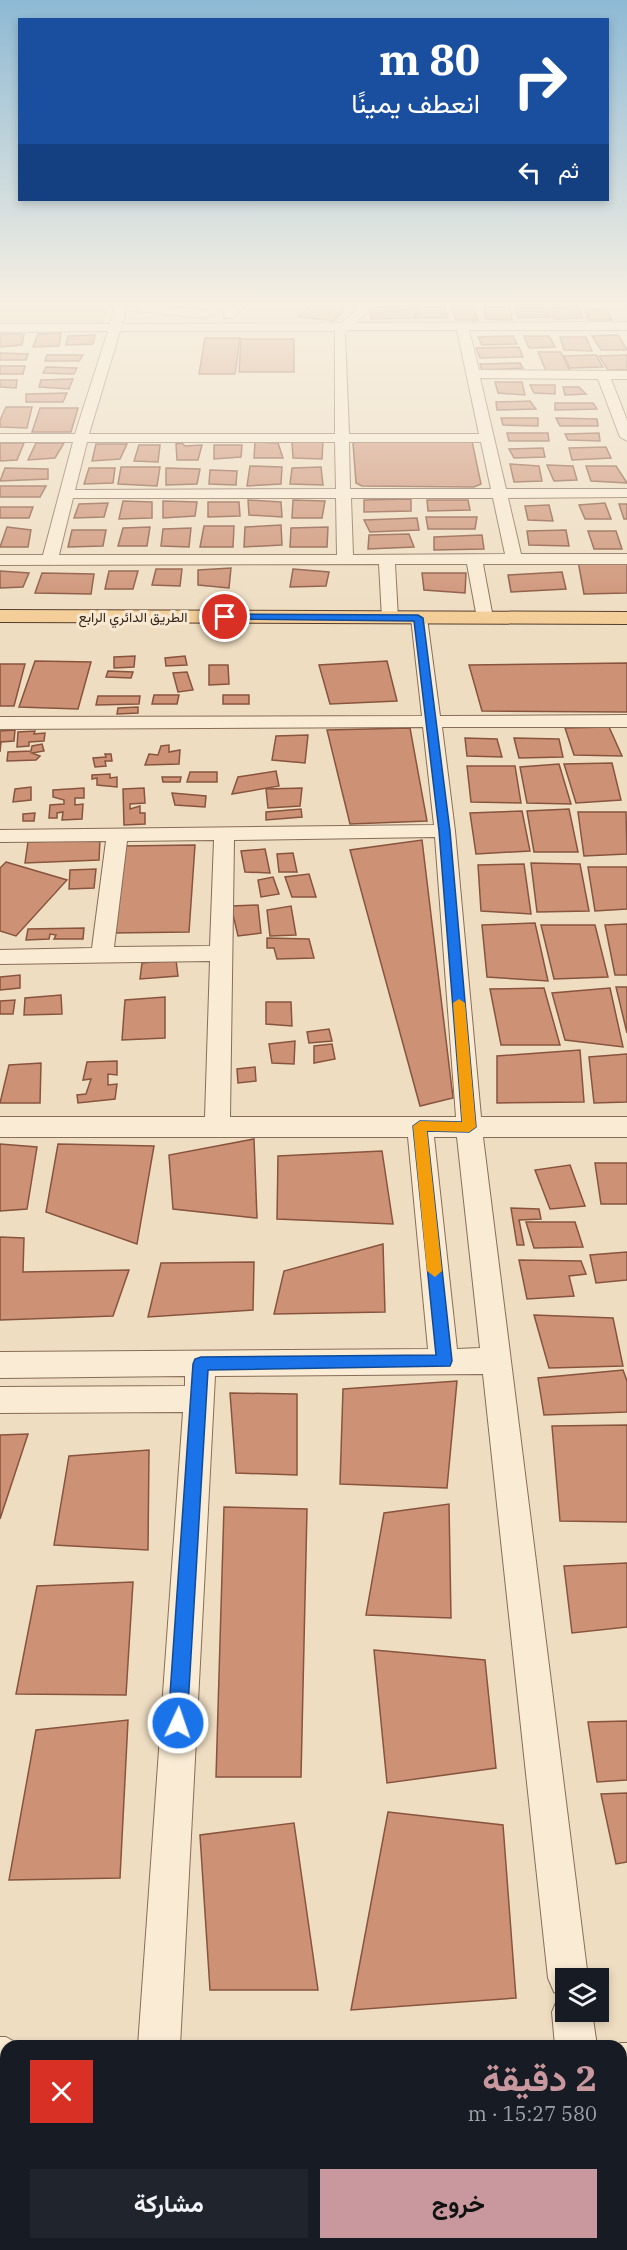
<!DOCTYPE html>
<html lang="ar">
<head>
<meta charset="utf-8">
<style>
  body { margin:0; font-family:"IBM Plex Serif",Vazirmatn,serif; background:#20242c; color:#f1f3f6; direction:rtl; height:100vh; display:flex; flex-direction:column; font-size:22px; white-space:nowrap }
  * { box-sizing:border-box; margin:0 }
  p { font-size:20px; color:#9ea1a6 }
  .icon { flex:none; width:33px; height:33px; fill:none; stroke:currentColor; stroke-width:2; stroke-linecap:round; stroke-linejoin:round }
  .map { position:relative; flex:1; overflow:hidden; direction:ltr }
  .panel { position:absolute; left:0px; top:2040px; width:627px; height:210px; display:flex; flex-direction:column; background:#171b24; border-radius:18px 18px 0 0; box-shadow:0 3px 9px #0003; direction:rtl }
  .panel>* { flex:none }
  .hud { position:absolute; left:18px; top:18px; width:591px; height:183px; border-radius:0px; box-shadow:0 3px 9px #0003; direction:rtl; background:#1a4fa0; color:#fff; overflow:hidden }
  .tools { position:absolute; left:555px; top:1968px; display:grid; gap:12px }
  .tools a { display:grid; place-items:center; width:54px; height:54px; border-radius:0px; background:#171b24; box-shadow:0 3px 9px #0003; font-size:30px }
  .pin { position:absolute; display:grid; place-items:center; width:51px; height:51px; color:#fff; margin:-26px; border:3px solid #fff; border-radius:50%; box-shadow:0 2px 6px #0007 }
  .me { position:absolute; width:66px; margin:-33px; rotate:3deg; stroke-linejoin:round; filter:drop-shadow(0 0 4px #0008) }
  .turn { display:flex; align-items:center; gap:21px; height:126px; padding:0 30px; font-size:27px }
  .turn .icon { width:78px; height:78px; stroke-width:2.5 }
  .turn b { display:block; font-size:42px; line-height:51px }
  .then { display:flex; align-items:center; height:57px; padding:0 30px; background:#0003; gap:12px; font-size:22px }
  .round { display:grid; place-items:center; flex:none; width:63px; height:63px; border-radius:0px; background:#20242c }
  .overview { display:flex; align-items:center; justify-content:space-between; height:102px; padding:0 30px }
  h1 { font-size:36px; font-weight:700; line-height:45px; color:#c9989e }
  .action { display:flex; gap:12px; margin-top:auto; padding:12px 30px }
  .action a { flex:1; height:69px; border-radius:0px; background:#c9989e; color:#111; font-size:24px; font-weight:700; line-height:69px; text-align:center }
  .action a+a { background:#20242c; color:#f1f3f6 }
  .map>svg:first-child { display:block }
</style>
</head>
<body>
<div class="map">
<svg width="627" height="2250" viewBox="0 0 627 2250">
  <rect width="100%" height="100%" fill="#eeddc1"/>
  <polygon fill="#cbcd95" points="0,304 71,304 105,307 108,313 103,324 0,323"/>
  <g fill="#cd9276" stroke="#88543e" stroke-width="1.5">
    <polygon points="311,304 316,304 346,307 334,321 298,317"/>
    <polygon points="472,305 478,320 456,320 451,306"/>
    <polygon points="413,306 416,318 372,319 368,307"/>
    <polygon points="416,307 445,307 448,318 418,318"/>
    <polygon points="484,307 510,307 512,320 486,319"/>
    <polygon points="578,307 583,318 554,319 549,308"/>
    <polygon points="514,308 545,308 550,317 519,318"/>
    <polygon points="606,308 612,320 589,320 584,309"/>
    <polygon points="61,333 59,346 33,347 38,334"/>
    <polygon points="0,334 24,334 22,345 0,347"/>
    <polygon points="95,335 93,344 66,345 68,336"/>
    <polygon points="618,335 627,350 601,350 592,336"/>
    <polygon points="513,336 517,344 482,345 478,337"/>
    <polygon points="524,336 549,336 555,347 529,348"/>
    <polygon points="560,337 586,337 592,351 564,350"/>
    <polygon points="205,338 240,338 235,374 199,374"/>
    <polygon points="241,339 294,339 294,372 239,372"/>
    <polygon points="519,347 523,357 480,358 476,348"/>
    <polygon points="538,352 561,352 570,371 546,371"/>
    <polygon points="0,353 28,354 26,360 0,360"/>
    <polygon points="47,355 83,355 79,361 45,361"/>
    <polygon points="596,355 603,367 570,368 564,356"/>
    <polygon points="627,355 627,370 608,370 599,356"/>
    <polygon points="520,363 523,368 482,370 480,364"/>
    <polygon points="0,366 25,366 23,374 0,374"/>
    <polygon points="46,367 77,368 74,374 43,373"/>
    <polygon points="73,379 69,389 39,387 41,380"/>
    <polygon points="0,380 17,380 16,388 0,387"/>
    <polygon points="495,382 522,382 525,395 498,393"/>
    <polygon points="530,385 555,385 555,394 534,393"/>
    <polygon points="563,387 579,387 586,394 565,395"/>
    <polygon points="67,393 63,402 26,402 26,394"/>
    <polygon points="530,401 536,409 497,410 496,402"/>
    <polygon points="555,403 593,403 597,409 555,410"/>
    <polygon points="6,407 32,407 27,428 0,427 0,420"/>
    <polygon points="40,408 78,408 71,432 32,432"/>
    <polygon points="501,418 538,418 538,426 503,425"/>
    <polygon points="556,418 597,419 598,426 560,426"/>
    <polygon points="507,433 548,433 549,441 509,441"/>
    <polygon points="599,433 600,441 568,440 565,434"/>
    <polygon points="323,441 322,459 293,458 292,442"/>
    <polygon points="358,441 472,441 481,484 474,487 362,486 356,483 353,443"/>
    <polygon points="255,442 278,443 283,458 254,458"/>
    <polygon points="0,443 24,443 17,460 0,461"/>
    <polygon points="36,443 64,443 55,458 28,460"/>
    <polygon points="182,443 185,446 202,445 198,460 177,460 176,444"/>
    <polygon points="96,444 127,444 120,459 92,461"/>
    <polygon points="139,445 160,445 158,462 134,461"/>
    <polygon points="214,445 242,445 241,457 214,459"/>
    <polygon points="606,447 611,458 572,460 569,448"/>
    <polygon points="543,448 545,457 514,458 509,449"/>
    <polygon points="510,464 539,466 542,481 514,482"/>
    <polygon points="547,465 573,466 577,480 554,481"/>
    <polygon points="250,466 282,467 281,484 247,486"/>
    <polygon points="586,466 616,466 627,483 591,481"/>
    <polygon points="121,467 160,467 157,486 118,484"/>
    <polygon points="321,467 323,485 290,484 292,468"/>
    <polygon points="5,468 48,469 48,479 0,481"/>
    <polygon points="89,468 115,468 113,483 84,484"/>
    <polygon points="166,468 200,469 197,484 166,485"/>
    <polygon points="210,470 237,471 236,485 209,484"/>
    <polygon points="0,486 46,486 40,497 0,497"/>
    <polygon points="411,499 411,511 364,512 364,500"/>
    <polygon points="248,500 281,502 282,517 249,515"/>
    <polygon points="293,500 325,501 322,518 292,518"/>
    <polygon points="427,500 468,500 470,510 428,511"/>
    <polygon points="123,501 152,502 152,518 119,519"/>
    <polygon points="163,501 197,502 195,516 163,518"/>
    <polygon points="208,502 239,502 240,516 208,517"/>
    <polygon points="108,503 104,517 74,518 79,504"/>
    <polygon points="605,503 611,519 585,519 579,505"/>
    <polygon points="619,504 627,504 627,519 624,519"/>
    <polygon points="549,505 553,521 528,520 525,506"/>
    <polygon points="0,507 33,507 29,518 0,518"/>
    <polygon points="426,517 477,517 475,529 428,529"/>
    <polygon points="417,518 419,530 370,532 364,520"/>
    <polygon points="281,525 282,545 244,547 245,527"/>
    <polygon points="204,526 234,526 233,547 200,547"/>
    <polygon points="7,527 31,530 28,547 0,547"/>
    <polygon points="150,527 147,546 118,546 123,528"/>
    <polygon points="328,527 327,547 290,547 291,528"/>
    <polygon points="191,528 189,547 161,546 163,529"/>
    <polygon points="72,530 106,530 103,546 68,547"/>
    <polygon points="566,530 569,546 529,545 527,531"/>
    <polygon points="588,531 616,531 622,549 594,549"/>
    <polygon points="409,534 414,547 368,549 369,535"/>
    <polygon points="482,535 484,549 434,550 434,537"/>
    <polygon points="578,561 627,562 627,593 584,594"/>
    <polygon points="231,568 229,588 198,585 198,570"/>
    <polygon points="156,569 182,569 180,586 152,585"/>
    <polygon points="293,569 329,572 326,586 290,587"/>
    <polygon points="0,571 29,573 23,587 0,588"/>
    <polygon points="109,571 138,571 133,589 105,589"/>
    <polygon points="562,572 566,589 511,592 508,575"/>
    <polygon points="42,573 94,574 91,594 35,593"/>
    <polygon points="422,573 466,573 465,593 424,590"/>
    <polygon points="135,656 134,667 114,668 114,657"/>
    <polygon points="185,656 187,665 166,666 165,658"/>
    <polygon points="35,661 91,662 78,709 19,707"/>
    <polygon points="387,661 397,701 330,704 319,665"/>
    <polygon points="627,663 627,712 482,711 469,665"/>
    <polygon points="0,664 25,664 14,706 0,706"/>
    <polygon points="209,665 228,665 229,684 209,685"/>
    <polygon points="108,671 133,672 131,678 106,677"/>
    <polygon points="187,672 193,690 178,692 173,673"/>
    <polygon points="154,695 179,695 177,704 152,704"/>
    <rect x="223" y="695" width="26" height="9"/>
    <polygon points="98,696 140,696 139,704 96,705"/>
    <polygon points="138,707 138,713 117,714 118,708"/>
    <polygon points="609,727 622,756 574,755 565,728"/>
    <polygon points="410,728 427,821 350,824 327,730"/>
    <polygon points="15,730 14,741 1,742 0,752 0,731"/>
    <polygon points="35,731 34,734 45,733 44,741 29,742 29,746 17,747 18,732"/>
    <polygon points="308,735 305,763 272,760 276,736"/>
    <polygon points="465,738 497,739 502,757 467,756"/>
    <polygon points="514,738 559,739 563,757 519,758"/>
    <polygon points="42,744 44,751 32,753 40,756 36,760 7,761 8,752 31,751 32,746"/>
    <polygon points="169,745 169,752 180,750 179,764 145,765 149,754 158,755 161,746"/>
    <polygon points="105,754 111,754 112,761 105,761 106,766 95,767 93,758 106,757"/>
    <polygon points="612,763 621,800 576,803 564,764"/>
    <polygon points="559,764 571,804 527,803 520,767"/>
    <polygon points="467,766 515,766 521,803 471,802"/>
    <polygon points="276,771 279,786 232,794 238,777"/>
    <polygon points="190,772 217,772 217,782 187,782"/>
    <polygon points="110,774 110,778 117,777 117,787 97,785 97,778 92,779 92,775"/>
    <polygon points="162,777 181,777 180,782 163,782"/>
    <polygon points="31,787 31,800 13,802 15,789"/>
    <polygon points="84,788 84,798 75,798 75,805 83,804 82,819 62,820 63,812 57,813 57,818 49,818 50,805 64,804 64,800 53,797 53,790"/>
    <polygon points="144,788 145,803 130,804 130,809 140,806 140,813 145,813 145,824 124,825 123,789"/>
    <polygon points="302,788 300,806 268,808 266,789"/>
    <polygon points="172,793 206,796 205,807 175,805"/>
    <polygon points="301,809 302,817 266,820 266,812"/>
    <polygon points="569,809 578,852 534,852 527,811"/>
    <polygon points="522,811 530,851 476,854 470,813"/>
    <polygon points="578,812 626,812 627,854 584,856"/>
    <polygon points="35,813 34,821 23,821 23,814"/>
    <polygon points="100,839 99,860 25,863 28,842"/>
    <polygon points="422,840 453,1098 420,1106 350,850"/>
    <polygon points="195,845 189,932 111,933 122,846"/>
    <polygon points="265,849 270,873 245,872 241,851"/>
    <polygon points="293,853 297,872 279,872 277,854"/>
    <polygon points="6,862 67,880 16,936 0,931 0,868"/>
    <polygon points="531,863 580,864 589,911 537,912"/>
    <polygon points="524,864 531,914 481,911 478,865"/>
    <polygon points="588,867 627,867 627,909 595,911"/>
    <polygon points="96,869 94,888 69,889 70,870"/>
    <polygon points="309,874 316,897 292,897 285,877"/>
    <polygon points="273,877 279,894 261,897 258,880"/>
    <polygon points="258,905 261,933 238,936 231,906"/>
    <polygon points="291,906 296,935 270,936 267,910"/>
    <polygon points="535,923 548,981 487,977 482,925"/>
    <polygon points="627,924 627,975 615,975 605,925"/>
    <polygon points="541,925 595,925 608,977 554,979"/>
    <polygon points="84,928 83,939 54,939 56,935 50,934 49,939 26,940 28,929"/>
    <polygon points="267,938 309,939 314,958 277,959 274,948 267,948"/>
    <polygon points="176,960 178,976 140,979 142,963"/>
    <polygon points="20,975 20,988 0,990 0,977"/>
    <polygon points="616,987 627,987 627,1033"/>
    <polygon points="544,988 560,1045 501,1045 490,989"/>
    <polygon points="610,988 623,1047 565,1040 552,993"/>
    <polygon points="61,995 62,1014 24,1015 25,998"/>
    <polygon points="165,997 165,1038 122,1040 125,1000"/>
    <polygon points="15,1000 13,1014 0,1014 0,1001"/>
    <polygon points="266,1002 291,1002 292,1026 266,1024"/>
    <polygon points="329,1029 332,1041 309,1043 307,1032"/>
    <polygon points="295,1041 294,1064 272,1063 269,1044"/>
    <polygon points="332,1044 335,1059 314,1063 314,1046"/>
    <polygon points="580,1050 584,1102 497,1103 497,1056"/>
    <polygon points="627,1054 627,1102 594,1103 589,1057"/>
    <polygon points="117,1061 117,1075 108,1074 108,1085 117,1084 115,1099 78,1103 77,1095 86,1094 91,1079 83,1080 87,1062"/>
    <polygon points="41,1063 40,1103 0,1103 9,1065"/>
    <polygon points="255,1067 256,1081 238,1083 237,1069"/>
    <polygon points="254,1139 257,1218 173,1209 169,1155"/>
    <polygon points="0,1144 37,1147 27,1209 0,1211"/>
    <polygon points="58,1144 154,1146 137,1244 46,1212"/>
    <polygon points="382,1151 393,1224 277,1219 278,1156"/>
    <polygon points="595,1163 627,1163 627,1204 601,1204"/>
    <polygon points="570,1165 585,1206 550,1209 535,1170"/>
    <polygon points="511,1208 539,1209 541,1219 519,1220 524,1245 517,1245"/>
    <polygon points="526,1222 575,1222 583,1247 534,1248"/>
    <polygon points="0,1237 24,1238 23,1272 129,1270 113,1316 0,1320"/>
    <polygon points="383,1244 385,1312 274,1314 284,1271"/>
    <polygon points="627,1252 627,1280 596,1283 590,1255"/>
    <polygon points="519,1260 581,1261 586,1274 569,1276 574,1296 527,1299"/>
    <polygon points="254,1262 253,1310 148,1317 161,1263"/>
    <polygon points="534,1315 613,1318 623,1366 549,1368"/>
    <polygon points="623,1370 627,1381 627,1412 544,1415 538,1378"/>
    <polygon points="457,1381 447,1488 340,1484 343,1389"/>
    <polygon points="230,1393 297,1394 297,1475 236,1473"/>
    <polygon points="627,1425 627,1522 560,1521 552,1426"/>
    <polygon points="28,1434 0,1519 0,1435"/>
    <polygon points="149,1450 148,1550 54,1545 69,1456"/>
    <polygon points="449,1504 451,1618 366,1615 384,1513"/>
    <polygon points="224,1507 307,1509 301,1777 216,1777"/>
    <polygon points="627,1563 627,1627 572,1633 564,1566"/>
    <polygon points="133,1582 126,1695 16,1694 37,1586"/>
    <polygon points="374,1650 485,1660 496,1768 387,1783"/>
    <polygon points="128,1720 120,1878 9,1880 36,1730"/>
    <polygon points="627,1721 627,1780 597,1782 588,1722"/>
    <polygon points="627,1793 627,1862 616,1864 601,1794"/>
    <polygon points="388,1812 503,1825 516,1998 351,2010"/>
    <polygon points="294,1823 318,1990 210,1990 200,1835"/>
    <polygon points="0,2099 6,2099 6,2240 0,2241"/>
    <rect x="73" y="2244" width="148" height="6"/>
    <polygon points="253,2244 407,2244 406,2250 253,2250"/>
  </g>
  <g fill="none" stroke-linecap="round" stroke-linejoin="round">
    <g stroke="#886d58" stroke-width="2">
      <g id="minor">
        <path d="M99 304H137L205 310 211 314 205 318 126 310 122 324 342 323 362 304H374L355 323 627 322V330H469L479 370 627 371V379H611L627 420V441L620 437 598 379 480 378 506 489H627V497L508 498 521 554H627V564H483L493 618 485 623 477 618 467 564H395L398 618 390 623 382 618 379 564 0 565V555H43L73 442H0V434H75L108 331 0 332V324H110L115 308ZM348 330H457L479 434H349L345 334ZM120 331H335V434H89ZM87 442H335L336 489 75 490ZM349 442H481L491 489H350ZM73 498H336L337 555H59ZM351 498H493L505 554 353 555Z"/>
        <polygon points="235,304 247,304 232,318 224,318 224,314"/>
        <path d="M419 613 427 618 440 716 627 715V727H442L455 831 481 1117H627V1137H483L588 1978H566V2012H592L597 2046H555L552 2012 558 1998 562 1996 554 1992 548 1978 483 1374 215 1376 180 2046H138L183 1412 0 1413V1387L185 1386V1376L0 1378V1352L428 1349 408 1137H0V1117H205L210 961 0 964V950L92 948 106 841 0 842V830L434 825 423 727 0 729V717L422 716 411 618ZM435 837 456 1117H230L234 840ZM214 840 210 946 114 947 127 841ZM434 1137H457L480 1348 457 1349Z"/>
        <polygon points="0,2037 6,2037 22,2046 6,2046 6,2079 0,2079"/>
        <polygon points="621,2043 627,2043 627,2085 621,2085 621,2046 614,2046"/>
        <polygon points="621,2241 623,2250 579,2250 578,2244 621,2244"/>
      </g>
    </g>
    <g stroke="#563c2d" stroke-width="2">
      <polygon id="major" points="0,610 627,612 627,624 0,622"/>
    </g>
    <use href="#minor" fill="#f9ebd4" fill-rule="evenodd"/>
    <use href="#major" fill="#f3ce98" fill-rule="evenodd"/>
  </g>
  <linearGradient id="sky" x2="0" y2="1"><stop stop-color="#8db9d4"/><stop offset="0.49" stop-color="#f7f0e3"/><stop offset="1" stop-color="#f7f0e3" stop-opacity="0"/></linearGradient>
  <rect width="627" height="619" fill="url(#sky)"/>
  <polygon fill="#1a73e8" stroke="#114b97" stroke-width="1.5" points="225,614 418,615 423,618 450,831 476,1127 469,1132 427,1131 452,1361 450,1366 208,1370 187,1723 185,1729 178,1732 171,1729 168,1723 193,1364 195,1359 201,1357 436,1355 413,1126 420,1121 462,1122 439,831 414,621 222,619 222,615"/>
  <polygon fill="#f59e0b" points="459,999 465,1003 476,1127 469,1132 427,1131 442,1271 435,1277 427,1271 413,1126 420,1121 462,1122 453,1003"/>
  <g text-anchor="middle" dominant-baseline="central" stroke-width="6" stroke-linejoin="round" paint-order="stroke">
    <g font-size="14" fill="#38271d" stroke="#f6e8d1">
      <text x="133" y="617">الطريق الدائري الرابع</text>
    </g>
  </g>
</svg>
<div class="tools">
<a><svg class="icon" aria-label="layers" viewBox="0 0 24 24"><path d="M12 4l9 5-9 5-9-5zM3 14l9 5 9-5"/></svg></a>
</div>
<div class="pin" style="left:225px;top:617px;background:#d93025"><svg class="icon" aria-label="arrive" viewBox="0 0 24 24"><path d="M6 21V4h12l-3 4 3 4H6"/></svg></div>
<svg class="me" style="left:178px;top:1723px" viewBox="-20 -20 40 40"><circle r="17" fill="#1a73e8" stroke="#fff" stroke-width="3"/><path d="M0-11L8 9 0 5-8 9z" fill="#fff"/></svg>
<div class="hud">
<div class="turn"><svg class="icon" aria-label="right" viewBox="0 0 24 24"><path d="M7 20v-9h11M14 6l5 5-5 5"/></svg><div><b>80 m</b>انعطف يمينًا</div></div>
<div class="then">ثم<svg class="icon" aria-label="left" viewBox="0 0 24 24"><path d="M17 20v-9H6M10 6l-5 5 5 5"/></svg></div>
</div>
<section class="panel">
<div class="overview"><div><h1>2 دقيقة</h1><p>580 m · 15:27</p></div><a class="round" style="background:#d93025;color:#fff"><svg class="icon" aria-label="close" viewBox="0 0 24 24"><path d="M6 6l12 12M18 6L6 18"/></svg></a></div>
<div class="action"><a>خروج</a><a>مشاركة</a></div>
</section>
</div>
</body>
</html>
